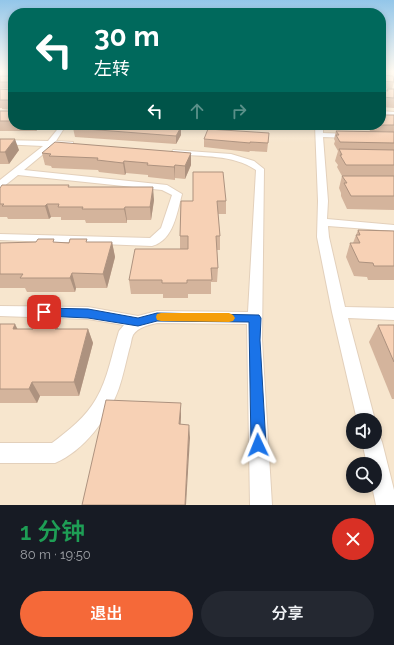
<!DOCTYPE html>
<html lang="zh">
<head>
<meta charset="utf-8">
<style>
  body { margin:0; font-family:Raleway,"Noto Sans SC",sans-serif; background:#242831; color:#f1f3f6; height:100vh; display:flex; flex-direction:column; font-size:15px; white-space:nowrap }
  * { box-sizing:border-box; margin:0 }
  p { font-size:13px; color:#9ea1a6 }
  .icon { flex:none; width:22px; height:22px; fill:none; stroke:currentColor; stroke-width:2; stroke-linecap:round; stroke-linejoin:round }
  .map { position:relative; height:505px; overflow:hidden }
  .details { display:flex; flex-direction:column; background:#171b24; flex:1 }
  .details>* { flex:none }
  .top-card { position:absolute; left:8px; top:8px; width:378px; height:122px; border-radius:16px; box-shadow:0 2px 6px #0003; background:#00695c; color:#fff; overflow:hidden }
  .tools { position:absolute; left:346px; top:413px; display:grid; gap:8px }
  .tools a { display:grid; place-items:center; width:36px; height:36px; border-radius:50%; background:#171b24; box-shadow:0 2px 6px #0003; font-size:20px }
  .pin { position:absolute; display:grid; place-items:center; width:34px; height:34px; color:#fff; margin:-17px; border-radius:8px; box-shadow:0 2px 6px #0006 }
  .me { position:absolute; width:44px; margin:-22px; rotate:358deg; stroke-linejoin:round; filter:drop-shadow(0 0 3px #0008) }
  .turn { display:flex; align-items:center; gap:14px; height:84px; padding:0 20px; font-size:18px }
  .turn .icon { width:52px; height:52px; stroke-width:2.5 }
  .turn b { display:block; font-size:28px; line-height:34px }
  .lanes { display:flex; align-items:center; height:38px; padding:0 20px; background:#0003; justify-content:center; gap:20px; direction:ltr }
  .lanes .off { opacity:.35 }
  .round { display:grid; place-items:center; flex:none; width:42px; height:42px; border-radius:21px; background:#242831 }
  .headline { display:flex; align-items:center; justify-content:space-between; height:68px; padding:0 20px }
  h1 { font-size:24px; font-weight:600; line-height:30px; color:#1e9e55 }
  .button { display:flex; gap:8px; margin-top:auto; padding:8px 20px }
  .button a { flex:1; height:46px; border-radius:24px; background:#f56939; color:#fff; font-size:16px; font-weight:600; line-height:46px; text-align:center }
  .button a+a { background:#242831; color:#f1f3f6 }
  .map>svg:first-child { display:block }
</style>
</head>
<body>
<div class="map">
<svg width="394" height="505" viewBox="0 0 394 505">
  <rect width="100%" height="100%" fill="#fef4e0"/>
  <path fill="#f7e6ce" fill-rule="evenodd" d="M0 72H13V125H381V72H394V505H0ZM353 420H375V442H353ZM353 464H375V486H353Z"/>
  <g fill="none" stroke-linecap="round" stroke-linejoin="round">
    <g stroke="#e3d0bb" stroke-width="2">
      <g id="service">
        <polygon points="381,111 394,112 394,116 381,115"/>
        <path d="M61 125H69L63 130 56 141 73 142V146H53L24 170 167 185 182 194C177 212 174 240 152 246L0 240V234L150 238 161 228 172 195 162 190 18 175 3 187 0 188V180L43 146 0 144V140L48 141Z"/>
        <polygon points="315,125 323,125 323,133 350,134 354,136 350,138 323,137 328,201 327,219 394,225 394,231 328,226 329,237 345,307 394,308 394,320 348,318 375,420 375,421 357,420 332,312 317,237 318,201"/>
        <path d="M173 150 231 154 254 161 264 169 262 340 272 505H250L247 324 157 323C149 325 138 327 133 335 131 339 131 345 129 350 126 362 123 376 119 388 109 417 84 451 55 463H0V443H52C68 431 86 417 96 399 108 379 112 353 119 331L124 325 88 319 0 316V306L88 307 138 316 157 311 248 312 256 170C232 154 203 157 176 154L172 152Z"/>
        <polygon points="375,434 379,435 382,442 394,490 394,505 376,505 372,486 375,486 375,464 367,464 362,442 375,442"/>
      </g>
    </g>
    <use href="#service" fill="#fff" fill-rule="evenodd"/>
  </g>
  <g fill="#d4b49c">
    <polygon points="381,72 384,72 383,75 381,75"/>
    <polygon points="381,75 394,82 392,89 381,88"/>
    <polygon points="0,76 13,76 13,89 0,88"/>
    <polygon points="0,89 13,90 13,110 2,109 2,108 0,108"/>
    <polygon points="387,89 394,89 394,108 381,107 381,90 386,91"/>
    <polygon points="0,111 13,111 13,125 41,125 36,131 0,131"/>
    <polygon points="394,115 394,210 347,209 341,196 341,193 339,188 342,176 337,167 338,165 335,161 338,151 334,144 335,141 334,139 336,131 371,132 367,127 331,126 330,125 381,125"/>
    <polygon points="235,125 284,125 284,128 275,127 275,128 258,126 257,127"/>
    <polygon points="73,128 181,135 176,144 75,137"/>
    <polygon points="0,139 19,150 9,164 0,164"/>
    <polygon points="204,139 268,143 267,152 250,151 249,152 204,147"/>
    <polygon points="42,153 191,153 191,165 185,179 175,178 175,180 148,177 148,175 126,173 125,175 99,172 98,170 52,168 51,166 45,165"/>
    <polygon points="69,187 154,200 151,220 127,220 127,223 86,223 85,220 61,220 61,217 51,217 49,219 8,219 7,217 0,217 0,188"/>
    <polygon points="181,201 226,201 226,214 218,214 220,236 220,250 217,250 218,268 217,282 211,282 211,294 188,294 188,298 163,298 163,294 131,294 129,280 180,249 180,236"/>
    <polygon points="358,230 394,231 394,280 368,280 367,277 354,276 346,257 350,243 353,243"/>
    <polygon points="112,242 115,257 107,288 76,288 75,292 27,292 25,288 0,288 0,243"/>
    <polygon points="0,324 17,329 88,329 93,343 79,396 40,396 37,403 0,403"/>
    <polygon points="378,325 394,325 394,399 392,399 369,342"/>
  </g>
  <g fill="#ad927f">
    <polygon points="34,125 41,125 36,131"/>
    <polygon points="181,127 181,135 176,144 176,136"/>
    <polygon points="15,139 19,150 9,164 5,152"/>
    <polygon points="191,153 191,165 185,179 185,166"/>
    <polygon points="124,161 126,173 125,175 123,163"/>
    <polygon points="175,165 175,180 174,167"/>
    <polygon points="153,187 154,200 151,220 150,207"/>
    <polygon points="47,204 51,217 49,219 45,206"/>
    <polygon points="125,207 127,220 127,223 124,209"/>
    <polygon points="112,242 115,257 107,288 103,274"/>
    <polygon points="72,273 76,288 75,292 70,278"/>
    <polygon points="56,323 62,338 55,329"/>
    <polygon points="15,324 22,338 13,329"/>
    <polygon points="88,329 93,343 79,396 74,382"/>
    <polygon points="32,382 40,396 37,403 29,389"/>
    <polygon points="181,403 181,417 180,437 179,424"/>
    <polygon points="189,425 190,438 186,505 185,505"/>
  </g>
  <g fill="#f7d1b5" stroke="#ad927f">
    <polygon points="381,75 393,76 394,82 381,81"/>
    <rect x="0" y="76" width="13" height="6"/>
    <polygon points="0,89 13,90 13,100 0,100"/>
    <polygon points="387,89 394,89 394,98 381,97 381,90 388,91"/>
    <rect x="0" y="111" width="13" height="10"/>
    <rect x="381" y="115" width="13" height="10"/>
    <polygon points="77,125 154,125 181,127 176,136 73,128"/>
    <polygon points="208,129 269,133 268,143 250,142 250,143 204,139"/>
    <polygon points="336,131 394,132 394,143 340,142 336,135 339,135"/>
    <polygon points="0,139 15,139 5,152 0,152"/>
    <polygon points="55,142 191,153 185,166 175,165 174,167 147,165 148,163 124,161 123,163 97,160 98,158 49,156 51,154 42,153"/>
    <polygon points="339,149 394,150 394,165 346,165 340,155 342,155"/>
    <polygon points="193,172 223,172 226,201 217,201 220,236 216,236 218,268 211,268 212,280 187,280 187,283 162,283 162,280 129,280 135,249 188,249 188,236 180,236 181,201 193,201"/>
    <polygon points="342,176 394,176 394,196 351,196 344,183 347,183"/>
    <polygon points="2,185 69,185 68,187 153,187 150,207 125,207 124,209 82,209 83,207 58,207 59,204 47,204 45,206 2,206 4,204 0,204 0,188"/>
    <polygon points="358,230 394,231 394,266 374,266 373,263 359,262 350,243 360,243 356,235 360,235"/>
    <polygon points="38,239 54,239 53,242 69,243 70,239 87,239 86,242 112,242 103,274 72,273 70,278 20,278 23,274 0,274 0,243 36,242"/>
    <polygon points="35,323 56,323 55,329 88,329 74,382 32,382 29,389 0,389 0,324 15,324 13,329 33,329"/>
    <polygon points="378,325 394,325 394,362"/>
    <polygon points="106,400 181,403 179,424 189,425 185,505 82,505"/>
  </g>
  <linearGradient id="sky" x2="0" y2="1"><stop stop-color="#93c6e9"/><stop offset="0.5" stop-color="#fffaf1"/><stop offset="1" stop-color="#fffaf1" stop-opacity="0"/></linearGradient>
  <rect width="394" height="143" fill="url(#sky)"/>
  <polygon fill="#1a73e8" stroke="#114b97" points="44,308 88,309 138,318 157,313 259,315 261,318 260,340 266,445 263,450 258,452 253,450 251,445 249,322 157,321 138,326 88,318 44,316 40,315 39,312 40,309"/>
  <polygon fill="#f59e0b" points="161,313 229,313 233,315 235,318 233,321 229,322 161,321 157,320 156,317 157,314"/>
</svg>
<div class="tools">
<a><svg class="icon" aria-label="sound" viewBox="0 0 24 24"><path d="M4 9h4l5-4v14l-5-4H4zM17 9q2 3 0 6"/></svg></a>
<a><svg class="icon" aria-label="search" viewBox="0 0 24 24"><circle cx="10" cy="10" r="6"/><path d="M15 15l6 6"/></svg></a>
</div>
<div class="pin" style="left:44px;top:312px;background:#d93025"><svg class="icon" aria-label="arrive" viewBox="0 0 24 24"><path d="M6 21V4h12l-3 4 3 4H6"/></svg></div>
<svg class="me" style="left:258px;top:445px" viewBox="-20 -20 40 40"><path d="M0-17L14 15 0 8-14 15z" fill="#1a73e8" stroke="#fff" stroke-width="4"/></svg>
<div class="top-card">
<div class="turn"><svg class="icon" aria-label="left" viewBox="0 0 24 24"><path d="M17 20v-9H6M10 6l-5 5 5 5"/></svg><div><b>30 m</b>左转</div></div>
<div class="lanes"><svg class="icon" aria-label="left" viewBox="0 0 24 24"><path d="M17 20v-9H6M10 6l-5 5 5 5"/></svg><svg class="icon off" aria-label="ahead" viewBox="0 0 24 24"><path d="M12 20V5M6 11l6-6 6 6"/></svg><svg class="icon off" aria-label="right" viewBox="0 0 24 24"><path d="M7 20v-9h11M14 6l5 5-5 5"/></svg></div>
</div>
</div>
<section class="details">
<div class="headline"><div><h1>1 分钟</h1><p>80 m · 19:50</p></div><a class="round" style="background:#d93025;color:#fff"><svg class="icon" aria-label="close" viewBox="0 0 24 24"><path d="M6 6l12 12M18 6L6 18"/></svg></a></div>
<div class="button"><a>退出</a><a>分享</a></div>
</section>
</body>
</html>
